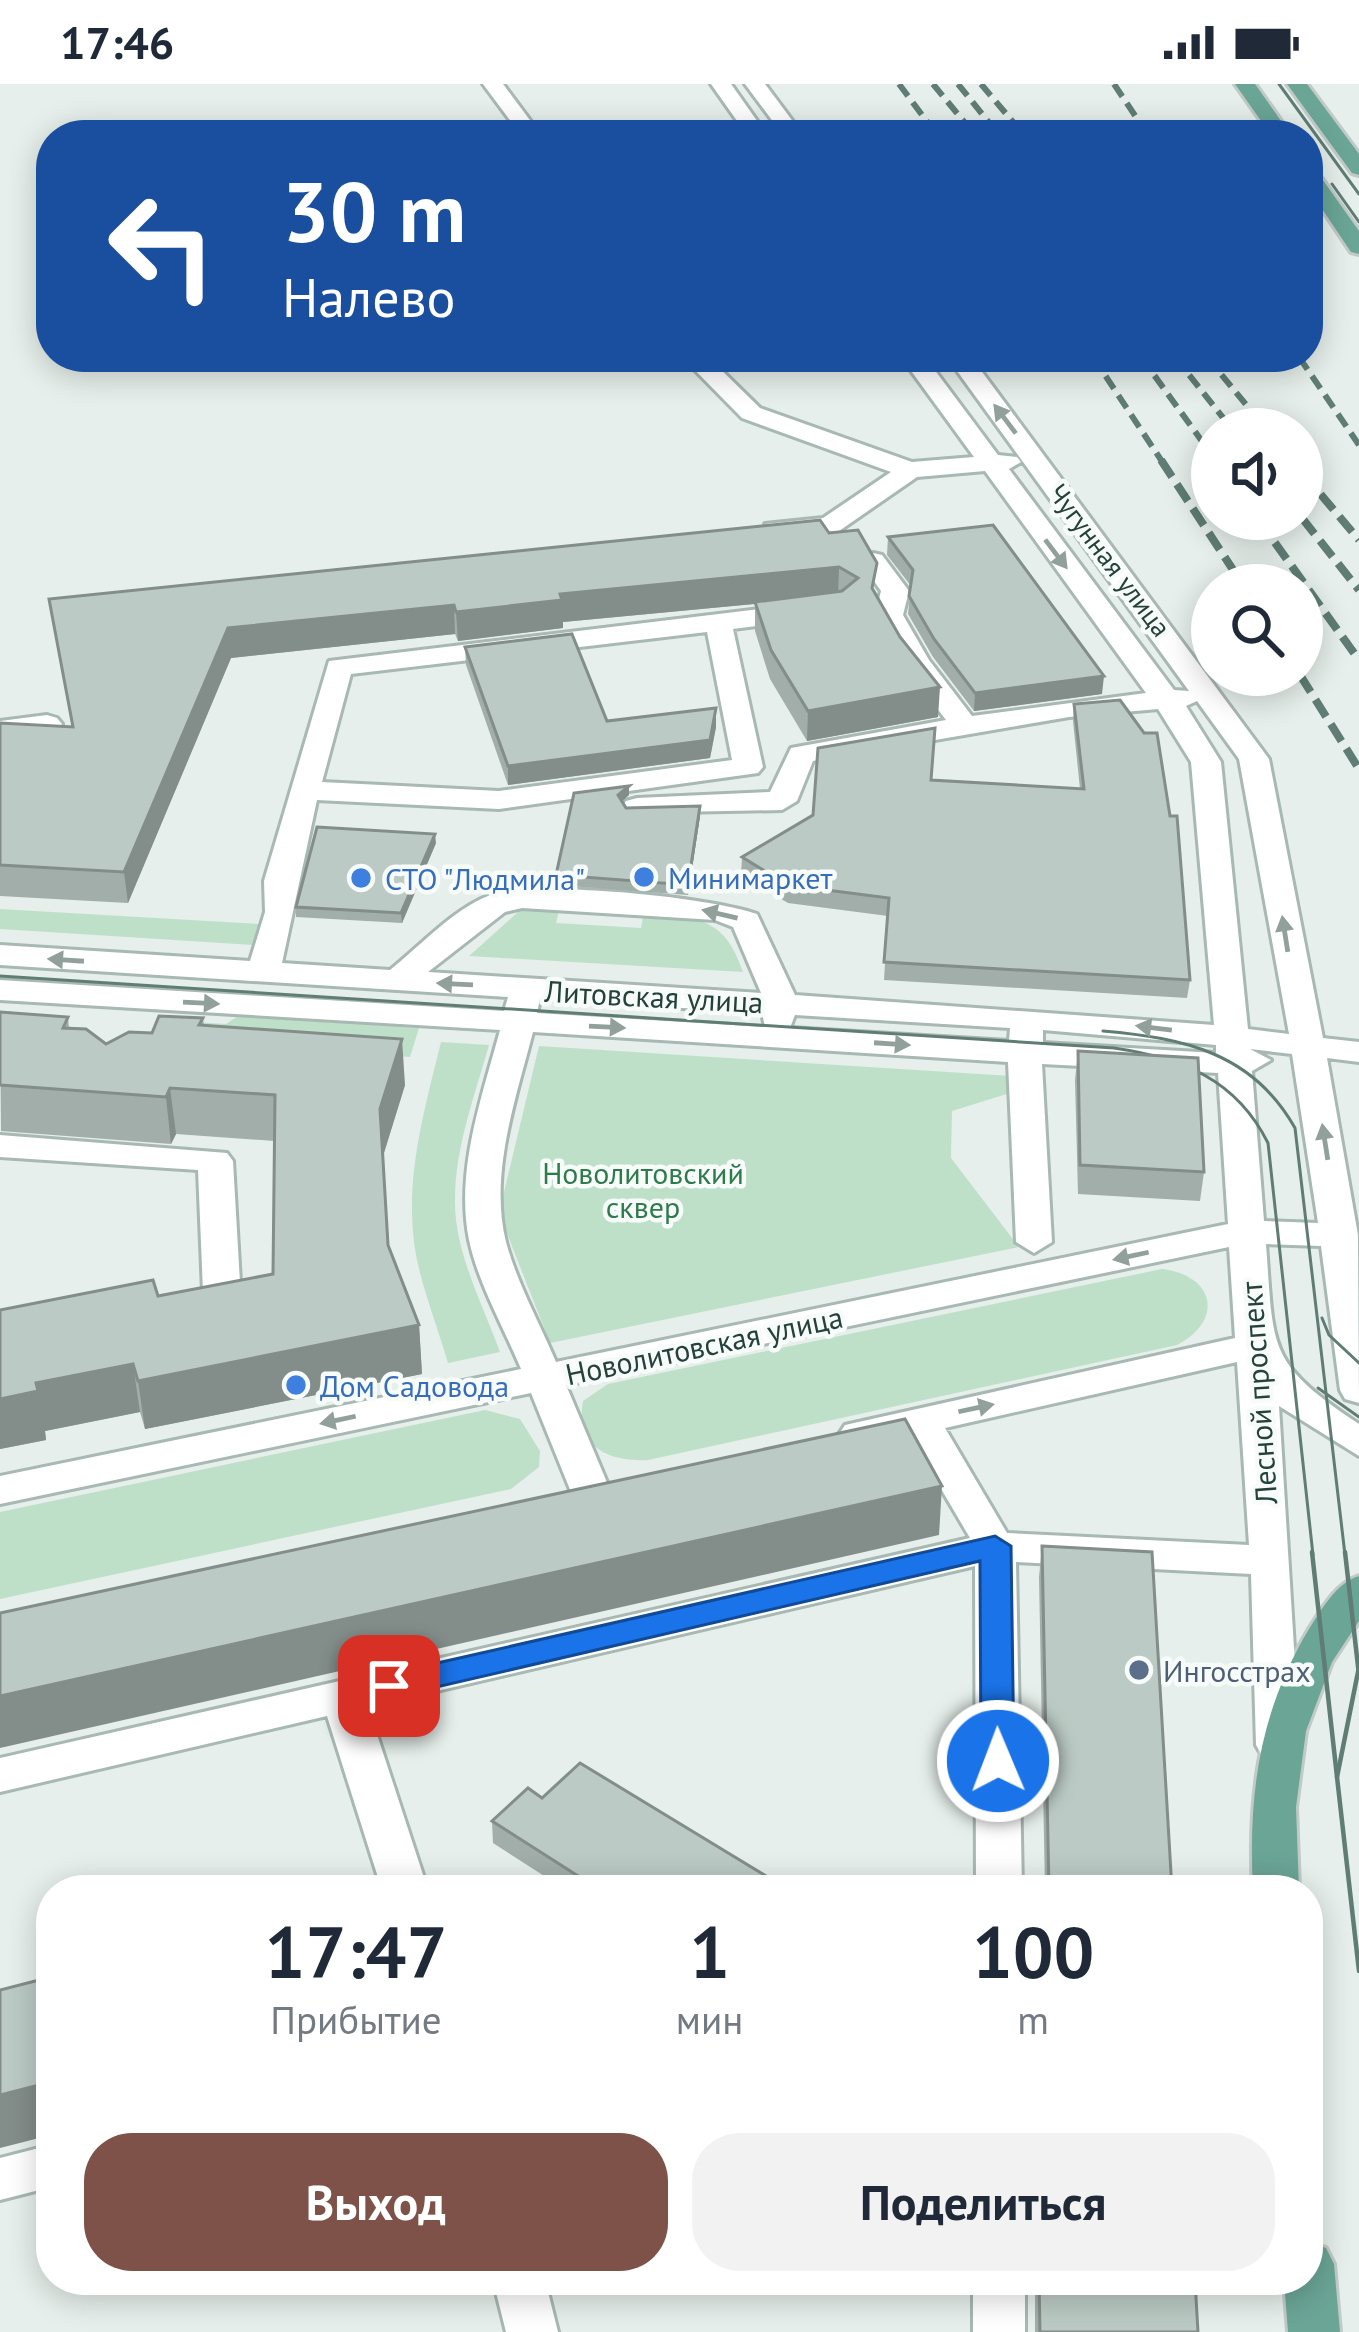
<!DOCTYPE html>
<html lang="ru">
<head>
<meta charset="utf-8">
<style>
  body { margin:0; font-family:"PT Sans",sans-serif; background:#f2f2f3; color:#1f2937; height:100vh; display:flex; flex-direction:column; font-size:45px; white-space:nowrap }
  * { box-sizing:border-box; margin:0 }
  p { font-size:39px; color:#747a83 }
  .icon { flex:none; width:66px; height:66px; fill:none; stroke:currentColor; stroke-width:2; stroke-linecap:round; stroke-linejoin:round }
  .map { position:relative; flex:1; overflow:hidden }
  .details { position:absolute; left:36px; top:1791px; width:1287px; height:420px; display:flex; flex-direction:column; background:#fff; border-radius:48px; box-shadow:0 6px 30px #0003 }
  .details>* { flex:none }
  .hud { position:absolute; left:36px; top:36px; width:1287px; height:252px; border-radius:48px; box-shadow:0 6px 30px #0003; background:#1a4fa0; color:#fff; overflow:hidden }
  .controls { position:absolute; left:1191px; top:324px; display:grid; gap:24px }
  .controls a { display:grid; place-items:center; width:132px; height:132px; border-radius:50%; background:#fff; box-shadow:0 6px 30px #0003; font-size:60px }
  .pin { position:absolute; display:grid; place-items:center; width:102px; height:102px; color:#fff; margin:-51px; border-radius:24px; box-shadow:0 6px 18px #0006 }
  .me { position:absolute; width:132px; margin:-66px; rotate:359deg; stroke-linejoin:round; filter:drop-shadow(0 0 9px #0008) }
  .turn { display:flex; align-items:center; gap:42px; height:252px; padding:0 48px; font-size:54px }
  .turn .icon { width:156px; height:156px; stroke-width:2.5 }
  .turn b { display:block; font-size:84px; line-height:102px }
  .eta { display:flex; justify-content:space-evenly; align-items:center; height:204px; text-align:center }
  .eta b { font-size:72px; font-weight:600; line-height:84px }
  .button { display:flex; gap:24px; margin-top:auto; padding:24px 48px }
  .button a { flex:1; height:138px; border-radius:48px; background:#7f5249; color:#fff; font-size:48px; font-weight:600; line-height:138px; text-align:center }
  .button a+a { background:#f2f2f3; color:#1f2937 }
  .status { display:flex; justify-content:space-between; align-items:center; height:84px; padding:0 60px; background:#fff; direction:ltr }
  .status svg { height:33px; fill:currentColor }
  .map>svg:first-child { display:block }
</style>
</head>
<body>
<div class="status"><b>17:46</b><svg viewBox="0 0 49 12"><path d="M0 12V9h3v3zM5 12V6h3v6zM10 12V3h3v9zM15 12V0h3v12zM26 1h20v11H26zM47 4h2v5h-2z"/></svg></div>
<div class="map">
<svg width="1359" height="2248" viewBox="0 0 1359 2248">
  <rect width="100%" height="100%" fill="#e6efeb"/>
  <g fill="#bfe0c8">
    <path d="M534 823H560L556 839 641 844 644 828C697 835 724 831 743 888L469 872 518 828Z"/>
    <polygon points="0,825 260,840 253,861 0,845"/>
    <polygon points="238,932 419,944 410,973 152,955 160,936 226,940"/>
    <path d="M441 958 489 961C475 1011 455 1063 455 1116 454 1167 483 1221 500 1268L448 1279C438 1244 423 1207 416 1171 403 1098 424 1028 441 958Z"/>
    <polygon points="539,962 1011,992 1010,1009 952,1027 951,1074 1019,1163 550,1259 499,1129"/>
    <path d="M1162 1185C1214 1191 1225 1236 1177 1261L648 1376C608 1378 575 1363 583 1317L608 1300Z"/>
    <polygon points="485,1326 520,1335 540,1367 539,1383 511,1405 0,1515 0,1428"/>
  </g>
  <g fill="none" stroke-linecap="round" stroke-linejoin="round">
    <g stroke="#a8b8b2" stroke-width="6">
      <g id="minor">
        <polygon points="483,0 503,0 541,51 521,51"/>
        <polygon points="711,0 731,0 767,51 747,51"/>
        <polygon points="745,0 765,0 803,51 783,51"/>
        <path d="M682 273H708L760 324 912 378 974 373 901 273H925L998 371 1017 373 1021 378 1009 385 1174 606 1189 607 947 273H971L1269 675 1323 954 1359 958V978L1327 974 1358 1151 1359 1319 1345 1315 1340 1306 1321 1162 1266 1160C1274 1265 1266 1278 1359 1340V1372L1279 1322 1300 1661 1293 1673 1278 1677 1263 1673 1256 1661 1251 1490 1016 1478 1022 1806H976L975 1482 368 1623 428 1806H382L327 1632 0 1708V1674L970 1454 910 1352 859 1363 845 1359 839 1350 845 1341 1235 1254 1229 1163 566 1301 611 1408 605 1418H577L571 1408 531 1309 0 1420V1392L521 1285C504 1244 478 1199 469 1156 455 1087 482 1013 500 946L0 916V896L504 927 508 913 0 881V861L250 877 265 828 264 797 329 577 802 520 816 528 802 536 733 545 763 683 758 689 499 725 317 716 282 879 390 886C419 863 454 825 488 812 534 795 710 813 757 830L795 911 1214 941 1191 678 1158 625 1069 633 813 677 797 717 782 726 626 729 622 723 626 717 637 714 770 708 791 664 946 636 902 579 875 531 881 507 860 477 873 469 882 471 909 507 903 531 929 576 972 632 1146 609 985 387 917 393 839 447 765 452V440L823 434 891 388 742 334ZM707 548 732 676 499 707 322 698 351 590ZM1197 617 1239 675 1289 950 1248 945 1221 678 1186 622ZM522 824 715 836 733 843 761 909 428 888 505 828ZM540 915 762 929 765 943 537 929ZM795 931 1010 944 1009 957 790 944ZM1043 946 1216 961V969L1043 959ZM533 948 1008 978 1016 1158 1034 1169 1052 1158 1042 980 1218 989 1228 1140 556 1278C540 1240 517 1199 506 1158 489 1090 516 1014 533 948ZM1250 965 1292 970 1318 1139 1264 1137 1252 987 1271 976ZM1237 1278 1249 1461 1007 1449 945 1344Z"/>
        <polygon points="47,631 57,634 62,640 57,646 0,655 0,637"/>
        <polygon points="0,1051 227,1069 233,1077 241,1216 235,1224 192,1234 173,1222 179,1214 203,1208 198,1086 0,1073"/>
        <polygon points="51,2061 51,2103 0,2116 0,2074"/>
        <polygon points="493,2196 545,2196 558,2248 506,2248"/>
        <rect x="973" y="2196" width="52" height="52"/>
      </g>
    </g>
    <g stroke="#c2cac8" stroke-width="6">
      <g id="major">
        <polygon points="1235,0 1255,0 1291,51 1271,51"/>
        <polygon points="1287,0 1307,0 1359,70 1359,91 1352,89"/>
        <polygon points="1308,83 1315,85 1359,147 1359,170 1351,168 1308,104"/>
        <path d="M1359 1492V1537L1332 1578 1306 1647 1296 1723 1299 1806H1253C1248 1711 1259 1628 1309 1545 1322 1525 1336 1499 1359 1492Z"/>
        <polygon points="1308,2158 1326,2164 1334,2180 1340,2248 1288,2248 1284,2196 1308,2196"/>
      </g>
    </g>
    <use href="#minor" fill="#fff" fill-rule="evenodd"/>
    <use href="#major" fill="#6aa596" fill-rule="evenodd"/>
    <g stroke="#5f7d75" stroke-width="3">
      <polyline points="1279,0 1359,110"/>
      <polyline points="1332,100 1359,138"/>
      <path d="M0 892 1114 964C1182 974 1236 995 1268 1059L1313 1471"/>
      <path d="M1103 947C1184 954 1253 969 1295 1044L1345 1471"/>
      <polyline points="1322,1234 1329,1251 1359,1279"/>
      <polyline points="1318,1304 1359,1333"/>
    </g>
    <g stroke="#5f7d75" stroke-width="4.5">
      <polyline points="1312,1468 1337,1693"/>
      <polyline points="1345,1468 1359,1591"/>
      <polyline points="1359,1583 1337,1693 1359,1887"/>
    </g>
    <g stroke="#5f7d75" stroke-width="6" stroke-dasharray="15 8" stroke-linecap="butt">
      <polyline points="899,0 937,51"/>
      <polyline points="933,0 975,51"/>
      <polyline points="958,0 999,51"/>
      <polyline points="981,0 1024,51"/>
      <polyline points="1114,0 1148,51"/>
      <polyline points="1093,273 1163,379"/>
      <polyline points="1141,273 1212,371"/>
      <polyline points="1175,273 1232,345"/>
      <polyline points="1207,273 1266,345"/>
      <polyline points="1299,273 1359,361"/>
    </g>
    <g stroke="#5f7d75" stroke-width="8" stroke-dasharray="20 9" stroke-linecap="butt">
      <polyline points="1161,376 1243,501"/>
      <polyline points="1302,388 1359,456"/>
      <polyline points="1302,434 1359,506"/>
      <polyline points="1258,435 1359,576"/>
      <polyline points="1300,591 1359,685"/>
    </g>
  </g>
  <g fill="#a1aea9">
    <polygon points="820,436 876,510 938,633 807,657 770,595 755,547 755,520 563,538 563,544 458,557 455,550 231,574 128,819 0,812 0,639 72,643 49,515"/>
    <polygon points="888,453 1102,610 974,627 933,573 908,530 911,502 887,471"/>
    <polygon points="465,563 607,637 716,624 716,643 710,674 508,701 466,581"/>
    <polygon points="1074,620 1190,896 1187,914 884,896 888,832 788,819 741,791 742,773 931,696 1080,705 1073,637"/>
    <polygon points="629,702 629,711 622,717 626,724 700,732 688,811 556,801 556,791"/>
    <polygon points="436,759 402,839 296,833 296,823"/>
    <polygon points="0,928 68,933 69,944 106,960 152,949 203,934 204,942 405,1001 383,1072 389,1162 419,1241 422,1290 145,1345 140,1328 45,1347 46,1356 0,1365 0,1226 158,1212 273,1190 275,1057 176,1050 171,1060 1,1047"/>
    <polygon points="1078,967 1204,1088 1200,1117 1078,1110 1075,996"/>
    <polygon points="1042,1462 1172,1806 1045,1806 1039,1493"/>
    <polygon points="542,1714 789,1806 566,1806 493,1759 492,1737"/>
    <polygon points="1035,2196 1195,2196 1198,2248 1035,2248"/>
  </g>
  <g fill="#838d89">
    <polygon points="839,483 838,512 563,538 563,544 458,557 456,528 560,510"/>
    <polygon points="454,521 455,550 231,574 128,819 124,788 228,544"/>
    <polygon points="1104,592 1102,610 974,627 975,609"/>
    <polygon points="940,603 938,633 807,657 808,627"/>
    <polygon points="716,624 716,643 710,674 508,701 508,682"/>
    <polygon points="629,702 629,711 618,721 618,711"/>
    <polygon points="700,722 700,732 688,811 688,801"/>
    <polygon points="435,750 436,759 402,839 401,829"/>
    <polygon points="402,955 405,1001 383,1072 380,1025"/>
    <polygon points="170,1004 176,1050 171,1060 166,1013"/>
    <polygon points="419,1241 422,1290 145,1345 138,1297"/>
    <polygon points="133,1280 140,1328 45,1347 46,1356 0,1365 0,1315 36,1299"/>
    <polygon points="942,1402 939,1451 0,1664 0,1612"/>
    <polygon points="51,1998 51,2051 0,2064 0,2011"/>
  </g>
  <g fill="#bbcac4" stroke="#838d89" stroke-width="3">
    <polygon points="820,436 829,449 858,446 877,479 872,504 900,553 940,603 808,627 771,566 755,518 842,507 858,494 839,483 560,510 562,516 456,528 454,521 228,544 124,788 0,781 0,639 73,643 49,515"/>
    <polygon points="993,441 1104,592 975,609 934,555 909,512 913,486 888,453"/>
    <polygon points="572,550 607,637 716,624 710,656 508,682 465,563"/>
    <polygon points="1120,616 1144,649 1157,649 1170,732 1177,732 1190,896 884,878 889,814 788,801 742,773 813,731 818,664 935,644 931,696 1084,705 1074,620"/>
    <polygon points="629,702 618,711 626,724 700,722 688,801 556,791 574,709"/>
    <polygon points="317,743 435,750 401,829 296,823"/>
    <polygon points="0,928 68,933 63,944 86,945 106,960 129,948 152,949 159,932 203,934 199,941 402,955 380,1025 388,1161 419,1241 138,1297 133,1280 36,1299 38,1307 0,1315 0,1226 153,1196 158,1212 273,1190 275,1011 170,1004 166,1013 0,1001"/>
    <polygon points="1078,967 1198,974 1204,1088 1080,1081"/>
    <polygon points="905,1335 942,1402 0,1612 0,1529"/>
    <polygon points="1042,1462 1152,1468 1172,1806 1049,1806"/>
    <polygon points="580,1679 789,1806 600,1806 492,1737 528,1704 542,1714"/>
    <polygon points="51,1893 51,1998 0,2011 0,1906"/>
    <polygon points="1039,2196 1195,2196 1198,2248 1040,2248"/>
  </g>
  <defs><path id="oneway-solid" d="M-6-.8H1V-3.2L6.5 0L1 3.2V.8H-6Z" transform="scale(3)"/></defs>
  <g fill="#92a09c">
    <use href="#oneway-solid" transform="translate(1005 335) rotate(-127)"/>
    <use href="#oneway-solid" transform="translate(1056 470) rotate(53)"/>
    <use href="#oneway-solid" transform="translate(720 830) rotate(-167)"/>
    <use href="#oneway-solid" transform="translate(1285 850) rotate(-99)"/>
    <use href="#oneway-solid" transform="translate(66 876) rotate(-176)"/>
    <use href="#oneway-solid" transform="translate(455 900) rotate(-177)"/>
    <use href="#oneway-solid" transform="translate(201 919) rotate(3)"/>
    <use href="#oneway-solid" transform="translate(607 943) rotate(3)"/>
    <use href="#oneway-solid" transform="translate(1154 944) rotate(-173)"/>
    <use href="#oneway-solid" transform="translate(892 960) rotate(4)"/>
    <use href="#oneway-solid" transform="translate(1325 1058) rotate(-99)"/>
    <use href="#oneway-solid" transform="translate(1131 1172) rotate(168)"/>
    <use href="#oneway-solid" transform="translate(976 1324) rotate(-12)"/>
    <use href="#oneway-solid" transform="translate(338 1336) rotate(168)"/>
  </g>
  <polygon fill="#1a73e8" stroke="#114b97" stroke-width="3" points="995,1452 1011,1462 1014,1677 998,1690 981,1677 980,1477 389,1614 373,1602 389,1590"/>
  <g fill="#3f7fe0" stroke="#f7fbf9" stroke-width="4.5">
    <circle cx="644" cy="793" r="12"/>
    <circle cx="361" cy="794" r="12"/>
    <circle cx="296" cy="1301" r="12"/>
  </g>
  <circle fill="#5c6f8a" stroke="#f7fbf9" stroke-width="4.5" cx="1139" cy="1586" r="12"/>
  <g text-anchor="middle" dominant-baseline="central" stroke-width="9" stroke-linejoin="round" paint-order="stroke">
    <g font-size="27" fill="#24423a" stroke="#f7fbf9">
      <text transform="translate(1110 476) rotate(53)">Чугунная улица</text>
    </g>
    <g font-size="30" fill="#366cbe" stroke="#f7fbf9" text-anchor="start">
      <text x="668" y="793">Минимаркет</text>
      <text x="385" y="794">СТО "Людмила"</text>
      <text x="320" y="1301">Дом Садовода</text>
    </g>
    <g font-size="30" fill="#24423a" stroke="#f7fbf9">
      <text transform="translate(654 912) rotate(3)">Литовская улица</text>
      <text transform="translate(704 1261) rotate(-12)">Новолитовская улица</text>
      <text transform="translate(1258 1309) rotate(-94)">Лесной проспект</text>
    </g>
    <g font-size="30" fill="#2d7a4b" stroke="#f7fbf9">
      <text x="643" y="1088">Новолитовский<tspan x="643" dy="34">сквер</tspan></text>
    </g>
    <g font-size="30" fill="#4e5e75" stroke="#f7fbf9" text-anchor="start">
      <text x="1163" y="1586">Ингосстрах</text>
    </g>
  </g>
</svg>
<div class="controls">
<a><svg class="icon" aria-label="sound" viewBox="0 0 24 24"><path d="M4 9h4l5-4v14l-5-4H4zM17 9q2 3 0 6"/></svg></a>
<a><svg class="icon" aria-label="search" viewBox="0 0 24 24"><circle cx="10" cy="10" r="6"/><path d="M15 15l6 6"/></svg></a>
</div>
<div class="pin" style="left:389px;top:1602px;background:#d93025"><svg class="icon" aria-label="arrive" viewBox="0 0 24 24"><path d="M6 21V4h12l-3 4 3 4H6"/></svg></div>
<svg class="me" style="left:998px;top:1677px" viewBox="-20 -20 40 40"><circle r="17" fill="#1a73e8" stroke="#fff" stroke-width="3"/><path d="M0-11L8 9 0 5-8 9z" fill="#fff"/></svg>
<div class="hud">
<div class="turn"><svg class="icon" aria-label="left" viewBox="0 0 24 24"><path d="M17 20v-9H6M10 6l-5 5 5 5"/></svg><div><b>30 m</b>Налево</div></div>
</div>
<section class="details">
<div class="eta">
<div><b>17:47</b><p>Прибытие</p></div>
<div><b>1</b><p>мин</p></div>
<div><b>100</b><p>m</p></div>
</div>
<div class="button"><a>Выход</a><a>Поделиться</a></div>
</section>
</div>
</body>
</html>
